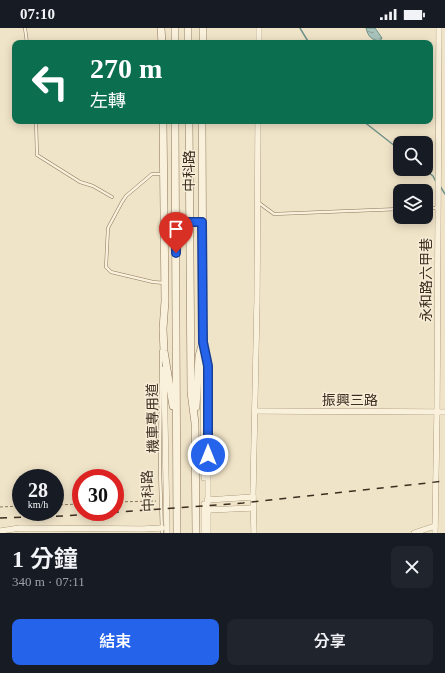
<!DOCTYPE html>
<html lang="zh-TW">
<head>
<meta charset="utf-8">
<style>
  body { margin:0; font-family:"Times New Roman","Noto Sans TC",serif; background:#20242c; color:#f1f3f6; height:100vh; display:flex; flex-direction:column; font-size:15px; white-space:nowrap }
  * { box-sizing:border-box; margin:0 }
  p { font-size:13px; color:#9ea1a6 }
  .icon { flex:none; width:22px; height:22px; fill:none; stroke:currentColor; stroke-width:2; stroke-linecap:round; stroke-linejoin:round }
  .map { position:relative; height:505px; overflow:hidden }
  .details { display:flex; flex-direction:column; background:#171b24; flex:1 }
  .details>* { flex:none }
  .guide { position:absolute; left:12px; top:12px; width:421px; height:84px; border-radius:8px; box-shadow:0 2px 10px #0003; background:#0b6e4f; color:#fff; overflow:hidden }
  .fabs { position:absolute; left:393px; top:108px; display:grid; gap:8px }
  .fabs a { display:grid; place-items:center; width:40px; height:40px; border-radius:8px; background:#171b24; box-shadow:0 2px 10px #0003; font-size:20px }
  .speed { position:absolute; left:12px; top:441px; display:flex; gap:8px; font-size:20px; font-weight:700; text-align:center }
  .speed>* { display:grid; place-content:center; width:52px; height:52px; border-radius:50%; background:#171b24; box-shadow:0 2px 10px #0003; line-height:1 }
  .speed small { font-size:10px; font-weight:400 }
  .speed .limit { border:6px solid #d22; background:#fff; color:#111 }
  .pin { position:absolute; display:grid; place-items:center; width:34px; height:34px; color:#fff; margin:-41px -17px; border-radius:50% 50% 50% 0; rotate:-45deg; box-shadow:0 0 4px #0007 }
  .pin .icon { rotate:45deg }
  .me { position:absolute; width:44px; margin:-22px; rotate:0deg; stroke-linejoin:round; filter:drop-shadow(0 0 3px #0008) }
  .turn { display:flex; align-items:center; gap:14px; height:84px; padding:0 12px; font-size:18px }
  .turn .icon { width:52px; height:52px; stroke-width:2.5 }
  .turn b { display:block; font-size:28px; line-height:34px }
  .round { display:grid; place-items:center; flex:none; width:42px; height:42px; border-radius:8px; background:#20242c }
  .head { display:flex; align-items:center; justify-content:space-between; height:68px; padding:0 12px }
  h1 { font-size:24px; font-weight:600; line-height:30px }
  .primary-button { display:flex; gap:8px; margin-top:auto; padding:8px 12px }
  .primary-button a { flex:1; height:46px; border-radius:8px; background:#2563eb; color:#fff; font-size:16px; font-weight:600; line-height:46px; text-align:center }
  .primary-button a+a { background:#20242c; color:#f1f3f6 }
  .status { display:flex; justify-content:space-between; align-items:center; height:28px; padding:0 20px; background:#171b24; direction:ltr }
  .status svg { height:11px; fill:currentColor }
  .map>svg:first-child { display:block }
</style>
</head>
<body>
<div class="status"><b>07:10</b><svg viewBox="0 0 49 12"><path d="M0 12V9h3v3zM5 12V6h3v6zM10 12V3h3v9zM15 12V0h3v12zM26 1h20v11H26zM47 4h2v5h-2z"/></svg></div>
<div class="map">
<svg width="445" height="505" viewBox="0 0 445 505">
  <defs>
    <pattern id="water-ripples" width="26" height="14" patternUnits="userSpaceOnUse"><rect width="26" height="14" fill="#a9c4bc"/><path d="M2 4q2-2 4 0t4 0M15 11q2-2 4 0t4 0" fill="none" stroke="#8ba098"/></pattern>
  </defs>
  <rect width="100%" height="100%" fill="#f0e4c8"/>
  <path fill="url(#water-ripples)" stroke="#6f938a" d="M366 0H375L382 10 380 13C371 12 368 8 366 0Z"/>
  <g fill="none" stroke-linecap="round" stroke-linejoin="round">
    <g stroke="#6f938a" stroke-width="1.5">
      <polyline points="300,0 309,15"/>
      <polyline points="363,93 400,122"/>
      <polyline points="424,141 433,148 436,154"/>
      <polyline points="440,158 445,166"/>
    </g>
    <g stroke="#8d765c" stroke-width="3.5">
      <g id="service">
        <polyline points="25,0 27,15"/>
        <polyline points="36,93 37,127 80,154 93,158 112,169"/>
        <polyline points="162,146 152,146 126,168 122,174 108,200 106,239 111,244 153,254 165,255"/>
        <polyline points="259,175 274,186 400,181"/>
        <polyline points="426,180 438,180"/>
        <polyline points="161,323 160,443 162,505"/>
      </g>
    </g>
    <g stroke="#8d765c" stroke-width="6">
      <g id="minor">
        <polyline points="259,15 259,0"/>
        <polyline points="165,196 202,194"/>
        <polyline points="203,314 208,338 208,505"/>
        <polyline points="203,328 204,450"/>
        <polyline points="164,341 167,505"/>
        <polyline points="255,383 445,384"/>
        <polyline points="207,472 253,469"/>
        <polyline points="204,476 204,505"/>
        <polyline points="208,482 253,480"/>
        <polyline points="0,503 20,500 143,501 162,500"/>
        <polyline points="254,505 253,465 257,273 258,93"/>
        <polyline points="414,505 435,498"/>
        <polyline points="435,505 437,384 439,0"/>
      </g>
    </g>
    <g stroke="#8d765c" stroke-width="8">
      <g id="tertiary">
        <polyline points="161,0 162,15"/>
        <polyline points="175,0 175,15"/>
        <polyline points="188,0 188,15"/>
        <polyline points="203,15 203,0"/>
        <polyline points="163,93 165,273 163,301 164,323 173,378"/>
        <polyline points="175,93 177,505"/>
        <polyline points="189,93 191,364 195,395 196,505"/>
        <polyline points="196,379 199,328 203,314 202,93"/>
      </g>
    </g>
    <g stroke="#8d765c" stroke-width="1" stroke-dasharray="3 2" stroke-linecap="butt">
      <polyline points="115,474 156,473"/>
      <polyline points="55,477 81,476"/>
      <polyline points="0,479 21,478"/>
    </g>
    <use href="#service" stroke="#faf1dc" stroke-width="2.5"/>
    <use href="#minor" stroke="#faf1dc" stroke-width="5.5"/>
    <use href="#tertiary" stroke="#faf1dc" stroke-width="7"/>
    <polyline stroke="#3d2e20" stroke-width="1.5" stroke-dasharray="7 7" stroke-linecap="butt" points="0,490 64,488 243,475 445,453"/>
  </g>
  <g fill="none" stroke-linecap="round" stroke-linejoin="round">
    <g stroke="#184099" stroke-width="10">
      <polyline id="route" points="176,225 176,194 202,194 203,314 208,338 208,427"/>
    </g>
    <use href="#route" stroke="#2563eb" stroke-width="7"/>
  </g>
  <g text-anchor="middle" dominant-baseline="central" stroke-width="3" stroke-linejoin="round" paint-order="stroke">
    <g font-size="14" fill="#3d2e20" stroke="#f7eed8">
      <text transform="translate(189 143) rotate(-90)">中科路</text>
      <text transform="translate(426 252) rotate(-90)">永和路六甲巷</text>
      <text x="350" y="372">振興三路</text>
      <text transform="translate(153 390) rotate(-91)">機車專用道</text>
      <text transform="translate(148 463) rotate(-92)">中科路</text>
    </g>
  </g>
</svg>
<div class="fabs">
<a><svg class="icon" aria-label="search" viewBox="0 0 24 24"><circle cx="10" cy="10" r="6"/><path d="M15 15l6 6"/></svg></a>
<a><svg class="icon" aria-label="layers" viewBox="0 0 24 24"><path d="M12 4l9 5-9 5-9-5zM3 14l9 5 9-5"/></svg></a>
</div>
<div class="speed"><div>28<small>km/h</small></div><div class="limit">30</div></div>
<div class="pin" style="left:176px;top:225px;background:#d93025"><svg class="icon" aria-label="arrive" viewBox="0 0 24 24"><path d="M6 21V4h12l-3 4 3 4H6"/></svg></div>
<svg class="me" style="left:208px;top:427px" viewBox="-20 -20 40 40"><circle r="17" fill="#2563eb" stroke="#fff" stroke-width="3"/><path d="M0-11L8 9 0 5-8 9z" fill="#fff"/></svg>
<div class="guide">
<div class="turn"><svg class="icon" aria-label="left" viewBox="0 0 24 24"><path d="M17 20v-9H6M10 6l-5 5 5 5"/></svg><div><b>270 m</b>左轉</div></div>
</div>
</div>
<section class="details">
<div class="head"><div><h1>1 分鐘</h1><p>340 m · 07:11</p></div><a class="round"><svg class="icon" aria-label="close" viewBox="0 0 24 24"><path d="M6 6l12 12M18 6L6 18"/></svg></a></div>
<div class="primary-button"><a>結束</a><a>分享</a></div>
</section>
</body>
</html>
